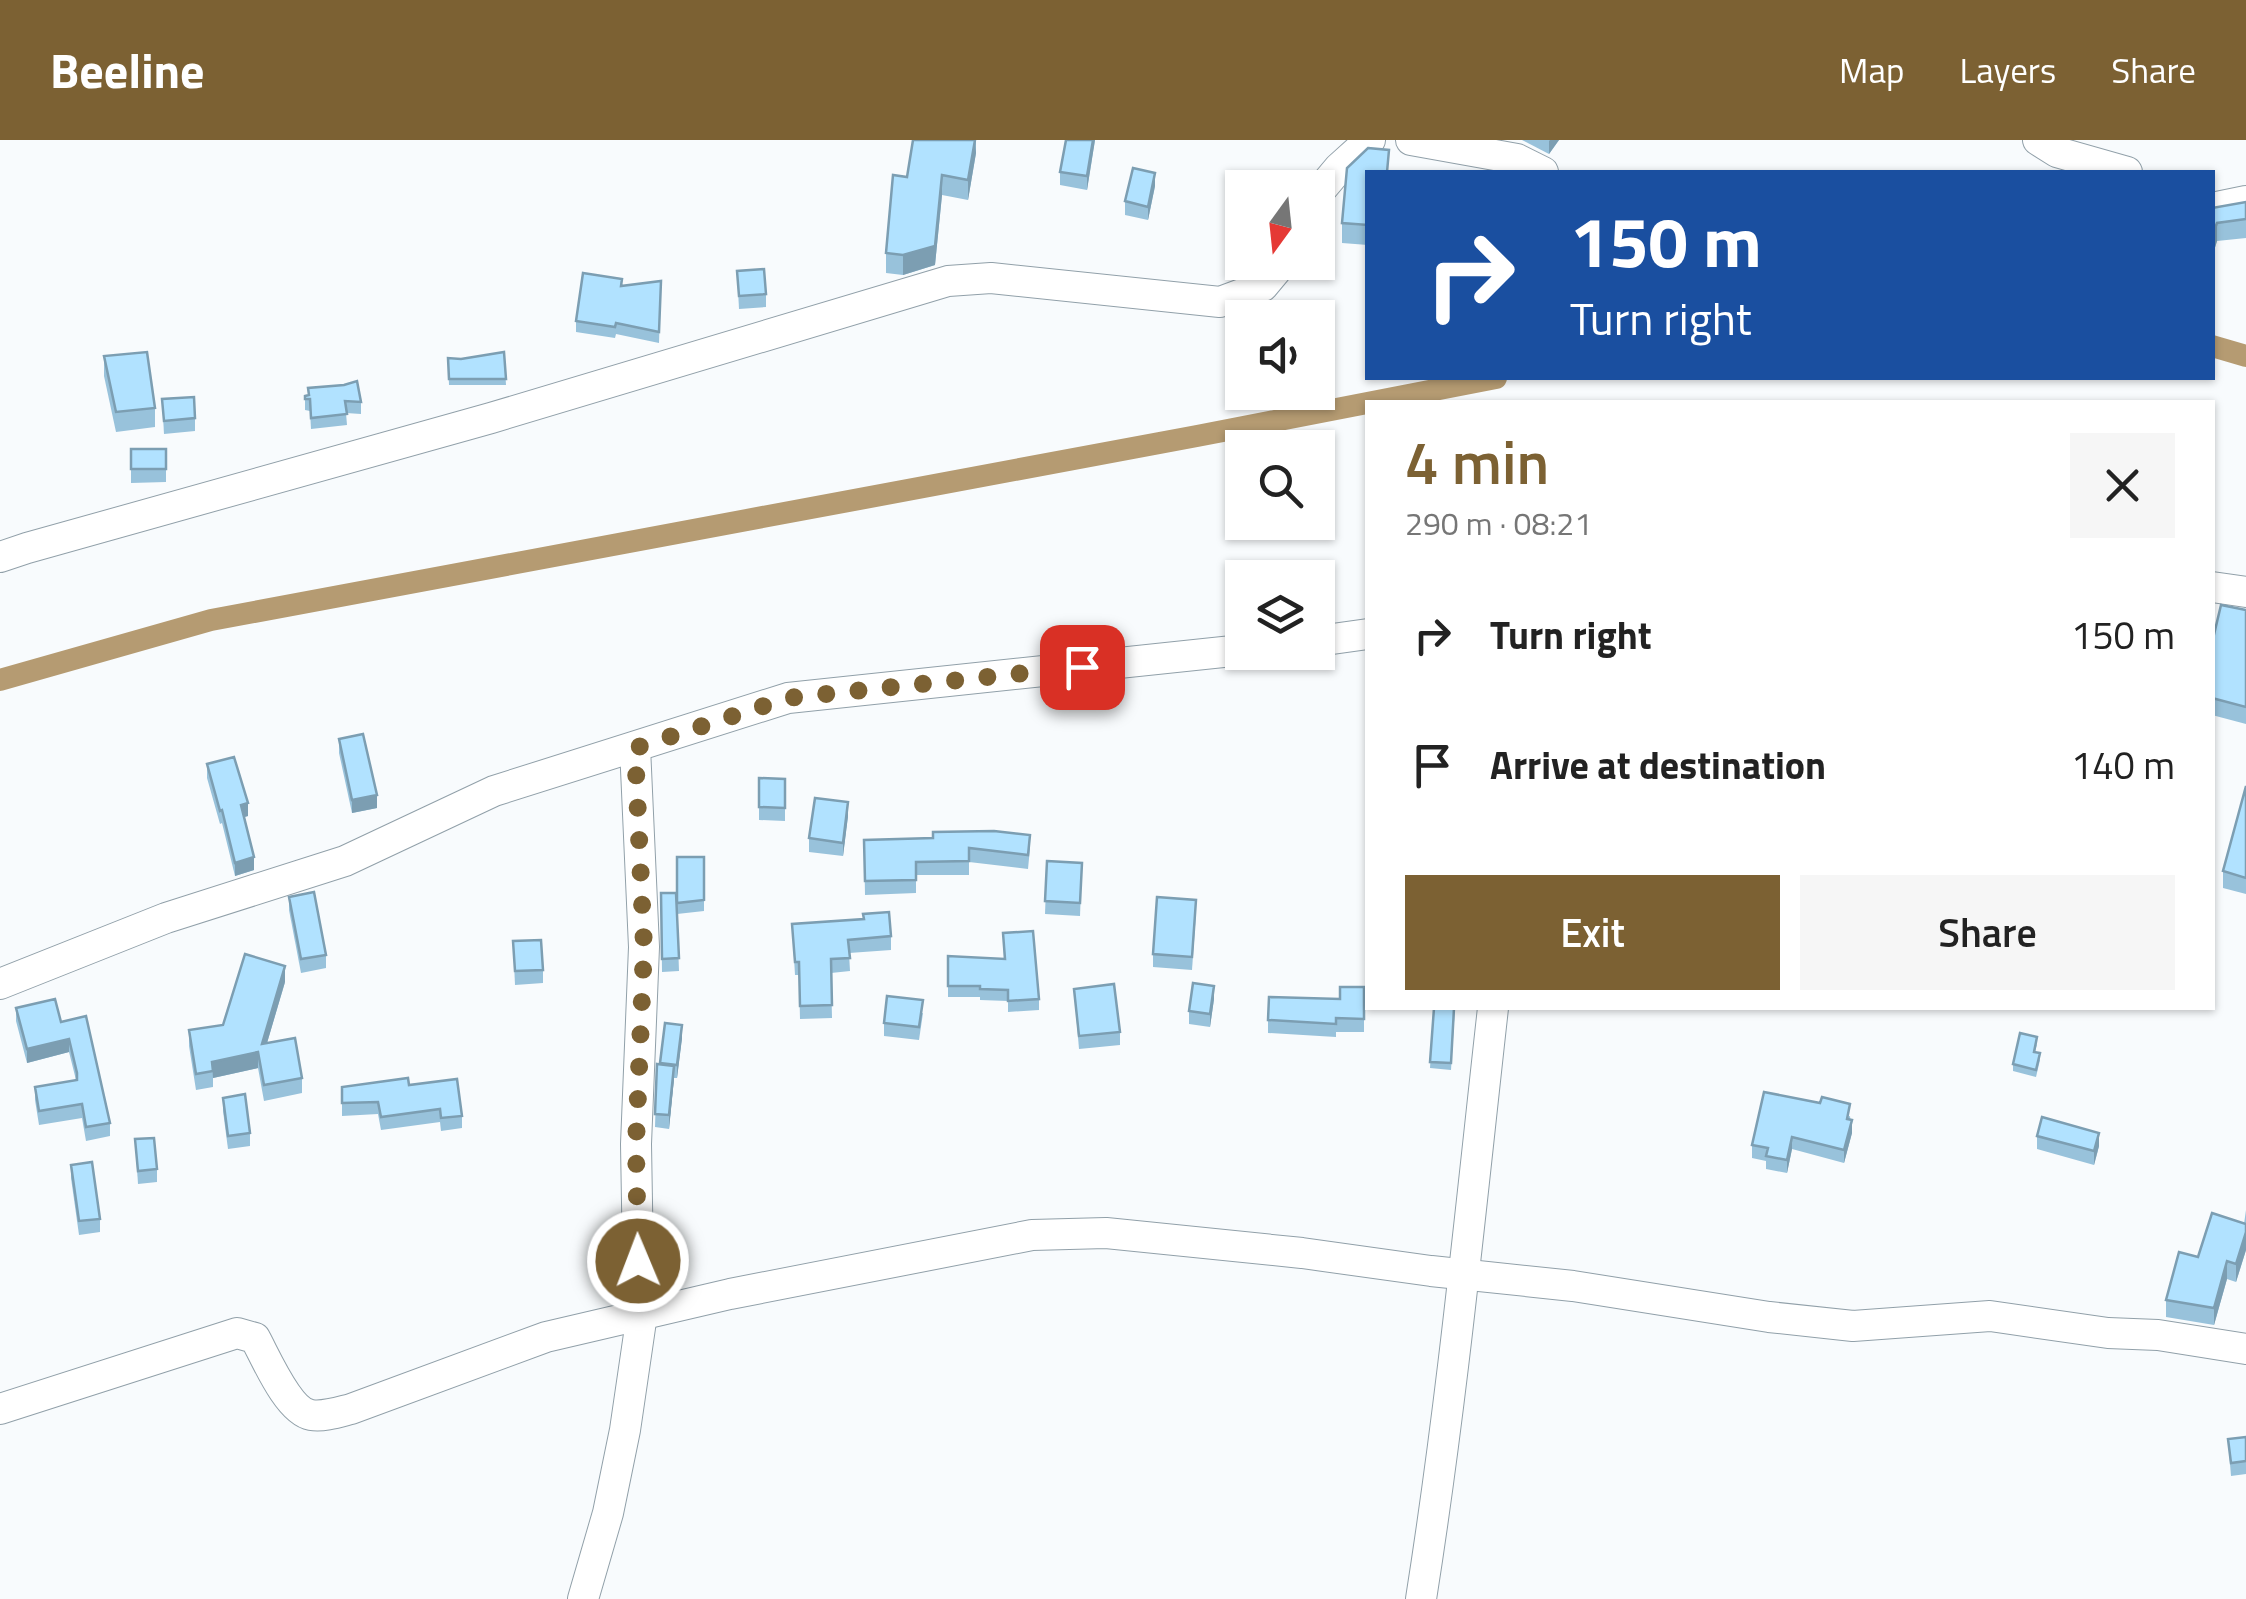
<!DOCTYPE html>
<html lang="en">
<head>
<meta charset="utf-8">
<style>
  body { margin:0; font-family:"Titillium Web",sans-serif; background:#f6f6f6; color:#222; height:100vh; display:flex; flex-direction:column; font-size:38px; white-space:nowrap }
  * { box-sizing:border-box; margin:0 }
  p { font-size:32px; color:#767676 }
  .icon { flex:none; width:55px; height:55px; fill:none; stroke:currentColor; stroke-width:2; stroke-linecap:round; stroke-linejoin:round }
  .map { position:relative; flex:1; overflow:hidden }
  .details { position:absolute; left:1365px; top:260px; width:850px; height:610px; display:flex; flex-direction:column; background:#fff; border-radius:0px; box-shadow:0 2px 8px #0004 }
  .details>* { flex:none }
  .banner { position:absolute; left:1365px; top:30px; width:850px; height:210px; border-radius:0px; box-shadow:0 2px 8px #0004; background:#1a4fa0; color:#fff; overflow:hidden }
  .needle { width:65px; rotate:195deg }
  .tools { position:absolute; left:1225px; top:30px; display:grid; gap:20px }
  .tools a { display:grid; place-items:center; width:110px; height:110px; border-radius:0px; background:#fff; box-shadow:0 2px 8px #0004; font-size:50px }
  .pin { position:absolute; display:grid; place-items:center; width:85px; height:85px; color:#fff; margin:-42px; border-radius:20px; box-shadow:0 5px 15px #0006 }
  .me { position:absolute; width:110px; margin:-55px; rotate:359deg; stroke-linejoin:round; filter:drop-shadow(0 0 8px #0008) }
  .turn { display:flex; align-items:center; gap:35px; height:210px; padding:0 40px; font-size:45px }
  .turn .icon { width:130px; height:130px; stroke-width:2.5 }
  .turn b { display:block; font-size:70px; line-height:85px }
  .round { display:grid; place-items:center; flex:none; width:105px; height:105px; border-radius:0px; background:#f6f6f6 }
  .overview { display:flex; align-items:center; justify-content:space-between; height:170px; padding:0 40px }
  h1 { font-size:60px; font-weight:600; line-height:75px; color:#7c6133 }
  .button { display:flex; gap:20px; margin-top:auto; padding:20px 40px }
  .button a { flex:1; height:115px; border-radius:0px; background:#7c6133; color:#fff; font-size:40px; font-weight:600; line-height:115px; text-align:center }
  .button a+a { background:#f6f6f6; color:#222 }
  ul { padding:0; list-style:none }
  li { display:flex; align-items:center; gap:30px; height:130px; padding:0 40px }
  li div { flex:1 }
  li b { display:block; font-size:38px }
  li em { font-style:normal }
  header { display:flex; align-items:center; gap:60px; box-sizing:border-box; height:140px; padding:0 50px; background:#7c6133; color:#fff }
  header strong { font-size:48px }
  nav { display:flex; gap:55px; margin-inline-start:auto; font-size:35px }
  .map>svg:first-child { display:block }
</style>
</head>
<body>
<header>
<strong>Beeline</strong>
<nav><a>Map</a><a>Layers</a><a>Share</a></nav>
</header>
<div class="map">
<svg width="2246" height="1459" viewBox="0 0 2246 1459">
  <rect width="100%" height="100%" fill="#f8fbfd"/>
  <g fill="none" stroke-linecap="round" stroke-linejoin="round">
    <g stroke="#b59b72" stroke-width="22">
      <polyline points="2212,206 2246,216"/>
      <polyline points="0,540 211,480 1197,296 1496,238"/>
    </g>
    <g stroke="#91a0a9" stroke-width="32">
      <g id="minor">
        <polyline points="1411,0 1517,19 1543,32"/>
        <polyline points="2038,0 2057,12 2127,32"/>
        <polyline points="1318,53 1339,28 1370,0"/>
        <polyline points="2212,68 2246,61"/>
        <polyline points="0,417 27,408 491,278 948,141 991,138 1220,162 1263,146 1283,122"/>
        <polyline points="2212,447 2246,452"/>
        <polyline points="1318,501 1368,494"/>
        <polyline points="0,844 166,778 345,721 494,651 788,558 1242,510"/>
        <path d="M0 1269 237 1193 255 1198C266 1218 288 1271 311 1275 324 1277 339 1272 351 1269L546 1197 730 1154 1032 1095 1106 1093 1302 1113 1431 1131 1573 1146 1769 1177 1853 1186 1990 1176 2108 1193 2158 1195 2246 1209"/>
        <polyline points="583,1459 608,1373 625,1290 642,1174 638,1121 636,1004 644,807 635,607"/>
        <path d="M1421 1459C1452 1263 1471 1065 1493 868"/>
      </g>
    </g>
    <use href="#minor" stroke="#fff" stroke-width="30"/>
  </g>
  <g fill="#98c2db">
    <polygon points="976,0 976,13 968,60 942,55 935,125 903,135 886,133 886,113 907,37"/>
    <polygon points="1066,0 1095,0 1087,50 1060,45 1060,32"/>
    <polygon points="1522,0 1559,0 1549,14"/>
    <polygon points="1368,32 1368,105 1342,103 1342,83"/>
    <polygon points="1155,46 1148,80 1125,75 1125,61"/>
    <polygon points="2246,62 2246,98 2217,101 2213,114 2212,68"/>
    <polygon points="737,131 766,154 766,167 739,169"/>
    <polygon points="661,141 659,203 616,194 615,198 576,192 576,181 622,146"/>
    <polygon points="504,212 506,245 449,245 448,218 461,219"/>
    <polygon points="104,216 155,268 155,287 116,292 104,236"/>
    <polygon points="305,256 361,262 361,274 346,273 347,285 311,289 310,271 305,270"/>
    <polygon points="162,259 195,278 195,291 164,294"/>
    <polygon points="131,309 166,309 166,342 131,343"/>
    <polygon points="2246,470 2246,584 2212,575 2212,503"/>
    <polygon points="339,599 377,668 352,673 339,613"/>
    <polygon points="207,624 248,676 244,677 254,730 235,736 222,683 220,684 207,638"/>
    <polygon points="759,638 785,639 785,681 759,680"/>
    <polygon points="2246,646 2246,754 2223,748 2223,731"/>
    <polygon points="848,676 843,716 809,712 809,698"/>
    <polygon points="864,700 1030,708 1028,729 969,722 969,735 916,735 916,753 865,755"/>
    <polygon points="704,717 704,771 677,774 679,831 662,832 661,753 676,753"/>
    <polygon points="1047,721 1082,723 1080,776 1045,774"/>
    <polygon points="289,757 326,815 326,828 301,833 289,770"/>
    <polygon points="1196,773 1192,830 1153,827 1153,814"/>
    <polygon points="792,784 891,796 891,810 849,813 850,831 831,833 832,878 800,879 799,835 795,835"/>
    <polygon points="1003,793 1039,859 1039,870 1008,872 1008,861 980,860 980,857 948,857 948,816 1004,819"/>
    <polygon points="513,801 543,830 543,843 515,845"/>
    <polygon points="285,842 267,903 302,938 302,953 264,961 258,928 213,938 213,947 196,950 189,906 189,890 223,885"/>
    <polygon points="1364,847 1364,892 1336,892 1336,897 1268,893 1268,880 1340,859"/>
    <polygon points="1074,849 1120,892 1120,905 1079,909"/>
    <polygon points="1214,859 1210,887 1189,884 1189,871"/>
    <polygon points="16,868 61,882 110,983 110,996 86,1001 82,978 39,985 35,960 35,947 76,940 69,912 27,923 16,881"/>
    <polygon points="1434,868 1455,868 1451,930 1430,928"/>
    <polygon points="923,873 919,900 884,896 884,883"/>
    <polygon points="665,883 682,898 677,938 674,938 669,989 655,987 657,924 660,925"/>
    <polygon points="2037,904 2035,912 2040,920 2036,937 2013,931 2013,924"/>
    <polygon points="409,945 462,976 462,988 441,991 440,982 381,990 378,974 342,976 342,947"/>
    <polygon points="223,958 250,993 250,1006 228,1009 223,971"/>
    <polygon points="1850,976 1852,993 1844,1023 1792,1009 1787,1033 1766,1029 1766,1021 1752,1018 1752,1005"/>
    <polygon points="2037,996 2099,1006 2094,1025 2037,1009"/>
    <polygon points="135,999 157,1029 157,1042 138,1044"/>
    <polygon points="71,1025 100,1079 100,1092 79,1095 71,1038"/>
    <polygon points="2246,1070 2246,1110 2236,1142 2227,1139 2214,1185 2166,1177 2166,1160 2198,1117 2244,1084"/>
    <polygon points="2246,1297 2246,1334 2231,1336 2228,1299"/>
  </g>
  <g fill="#7c9eb2">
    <polygon points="975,0 976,13 968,60 968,40"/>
    <polygon points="1093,0 1095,0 1087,50 1087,36"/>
    <polygon points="1550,0 1559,0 1549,14 1549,1"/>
    <polygon points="1155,33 1155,46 1148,80 1148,67"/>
    <polygon points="942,35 942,55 935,125 903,135 903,115"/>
    <polygon points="2217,83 2217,101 2213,114 2213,96"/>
    <polygon points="377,655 377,668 352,673 352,660"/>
    <polygon points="848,662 848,676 843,716 843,703"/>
    <polygon points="248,663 248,676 241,678 241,665"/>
    <polygon points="254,717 254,730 235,736 235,723"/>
    <polygon points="285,826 285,842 262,920 262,904"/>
    <polygon points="1214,846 1214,859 1210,887 1210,874"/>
    <polygon points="682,885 682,898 677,938 677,925"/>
    <polygon points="69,899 69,912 27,923 27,909"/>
    <polygon points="258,912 258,928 213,938 212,922"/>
    <polygon points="674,926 674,939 669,989 669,975"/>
    <polygon points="1852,980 1852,993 1844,1023 1844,1010"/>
    <polygon points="2099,993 2099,1006 2094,1025 2094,1011"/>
    <polygon points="1792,997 1792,1009 1787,1033 1787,1020"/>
    <polygon points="2246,1092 2246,1110 2236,1142 2236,1124"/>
    <polygon points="2227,1121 2227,1139 2214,1185 2214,1168"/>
  </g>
  <g fill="#b1e2ff" stroke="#7c9eb2" stroke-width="2.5">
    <polygon points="913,0 975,0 968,40 942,35 935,106 903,115 886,113 893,35 907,37"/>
    <polygon points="1066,0 1093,0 1087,36 1060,32"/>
    <polygon points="1368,8 1389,10 1387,32 1368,32 1368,85 1342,83 1347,28"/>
    <polygon points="1133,28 1155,33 1148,67 1125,61"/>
    <polygon points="2246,62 2246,79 2217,83 2212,96 2212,68"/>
    <polygon points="764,129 766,154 739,156 737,131"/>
    <polygon points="583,133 622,139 621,146 661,141 659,192 616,183 615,187 576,181"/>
    <polygon points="147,212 155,268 116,272 104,216"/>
    <polygon points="504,212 506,239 449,239 448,218 461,219"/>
    <polygon points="357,241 361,262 345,261 347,274 311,278 310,259 305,259 305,256 309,255 308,248 344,245"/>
    <polygon points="194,257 195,278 164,281 162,259"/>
    <rect x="131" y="309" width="35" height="20"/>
    <polygon points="2221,465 2246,470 2246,567 2212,558 2212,503"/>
    <polygon points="363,594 377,655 352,660 339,599"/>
    <polygon points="234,617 248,663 241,665 254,717 235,723 222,670 220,671 207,624"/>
    <polygon points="759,638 785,639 785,668 759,667"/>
    <polygon points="2246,646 2246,738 2223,731"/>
    <polygon points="815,658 848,662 843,703 809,698"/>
    <polygon points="994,691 1030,695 1028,715 969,708 969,721 916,722 916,740 865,741 864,700 933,698 933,692"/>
    <polygon points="677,717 704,717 704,760 677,763"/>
    <polygon points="1047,721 1082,723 1080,763 1045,761"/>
    <polygon points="314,752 326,815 301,819 289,757"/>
    <polygon points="661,753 676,753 679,818 662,819"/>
    <polygon points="1157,757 1196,760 1192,817 1153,814"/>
    <polygon points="889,772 891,796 848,800 850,818 831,819 832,865 800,866 799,822 795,822 792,784 864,779 863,774"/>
    <polygon points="1033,791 1039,859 1008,861 1008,850 980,849 980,846 948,846 948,816 1005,819 1003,793"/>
    <polygon points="541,800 543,830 515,831 513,801"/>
    <polygon points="245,814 285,826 262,904 295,898 302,938 264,945 258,912 212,922 213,931 196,934 189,890 223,885"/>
    <polygon points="1193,843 1214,846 1210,874 1189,871"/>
    <polygon points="1114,844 1120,892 1079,896 1074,849"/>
    <polygon points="1340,847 1364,847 1364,879 1336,878 1336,884 1268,880 1269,857 1340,859"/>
    <polygon points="887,856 923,860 919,887 884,883"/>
    <polygon points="55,859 61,882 86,876 110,983 86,987 82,964 39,971 35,947 77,940 77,933 69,899 27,909 16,868"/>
    <polygon points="1434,868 1454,868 1451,923 1430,922"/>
    <polygon points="665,883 682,885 677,925 660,923"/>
    <polygon points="2020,893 2037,897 2034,912 2040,913 2036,930 2013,924"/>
    <polygon points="657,924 674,926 669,975 655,974"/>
    <polygon points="408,938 409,945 457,939 462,976 441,978 440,969 381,977 378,962 342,963 342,947"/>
    <polygon points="1764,952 1820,963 1822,957 1850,964 1847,979 1852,980 1844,1010 1792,997 1787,1020 1766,1016 1768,1008 1752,1005"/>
    <polygon points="245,954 250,993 228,996 223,958"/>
    <polygon points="2042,977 2099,993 2094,1011 2037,996"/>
    <polygon points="154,998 157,1029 138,1031 135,999"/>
    <polygon points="92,1022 100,1079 79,1081 71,1025"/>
    <polygon points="2212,1073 2246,1084 2246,1092 2236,1124 2227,1121 2214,1168 2166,1160 2179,1112 2198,1117"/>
    <polygon points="2246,1297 2246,1321 2231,1323 2228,1299"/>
  </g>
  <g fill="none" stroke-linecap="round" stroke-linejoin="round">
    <polyline stroke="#7c6133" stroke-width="18" stroke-dasharray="0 32.4" points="638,1121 636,1004 644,807 635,608 788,558 1082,527"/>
  </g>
</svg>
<div class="tools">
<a><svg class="needle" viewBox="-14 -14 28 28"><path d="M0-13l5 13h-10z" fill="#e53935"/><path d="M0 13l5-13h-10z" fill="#767676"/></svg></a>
<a><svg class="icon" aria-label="sound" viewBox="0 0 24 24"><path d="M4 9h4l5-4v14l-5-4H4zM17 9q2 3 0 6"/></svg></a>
<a><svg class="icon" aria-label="search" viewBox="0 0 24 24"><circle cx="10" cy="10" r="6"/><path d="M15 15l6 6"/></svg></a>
<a><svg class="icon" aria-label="layers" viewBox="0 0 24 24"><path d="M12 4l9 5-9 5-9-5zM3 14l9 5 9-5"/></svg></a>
</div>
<div class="pin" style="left:1082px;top:527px;background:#d93025"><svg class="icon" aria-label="arrive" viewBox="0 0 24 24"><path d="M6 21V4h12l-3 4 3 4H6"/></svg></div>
<svg class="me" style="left:638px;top:1121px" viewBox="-20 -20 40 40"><circle r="17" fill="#7c6133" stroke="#fff" stroke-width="3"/><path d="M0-11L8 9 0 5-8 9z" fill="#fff"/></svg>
<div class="banner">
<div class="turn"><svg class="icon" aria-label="right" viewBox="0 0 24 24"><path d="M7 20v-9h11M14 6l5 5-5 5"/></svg><div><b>150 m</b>Turn right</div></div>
</div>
<section class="details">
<div class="overview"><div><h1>4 min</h1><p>290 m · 08:21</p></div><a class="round"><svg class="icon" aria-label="close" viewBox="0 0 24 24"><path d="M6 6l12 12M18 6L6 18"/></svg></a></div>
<ul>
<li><svg class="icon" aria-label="right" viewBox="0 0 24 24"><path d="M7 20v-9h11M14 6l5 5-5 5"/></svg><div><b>Turn right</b></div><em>150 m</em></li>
<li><svg class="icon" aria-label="arrive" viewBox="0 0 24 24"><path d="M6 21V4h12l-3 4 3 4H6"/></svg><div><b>Arrive at destination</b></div><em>140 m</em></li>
</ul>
<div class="button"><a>Exit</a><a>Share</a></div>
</section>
</div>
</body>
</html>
